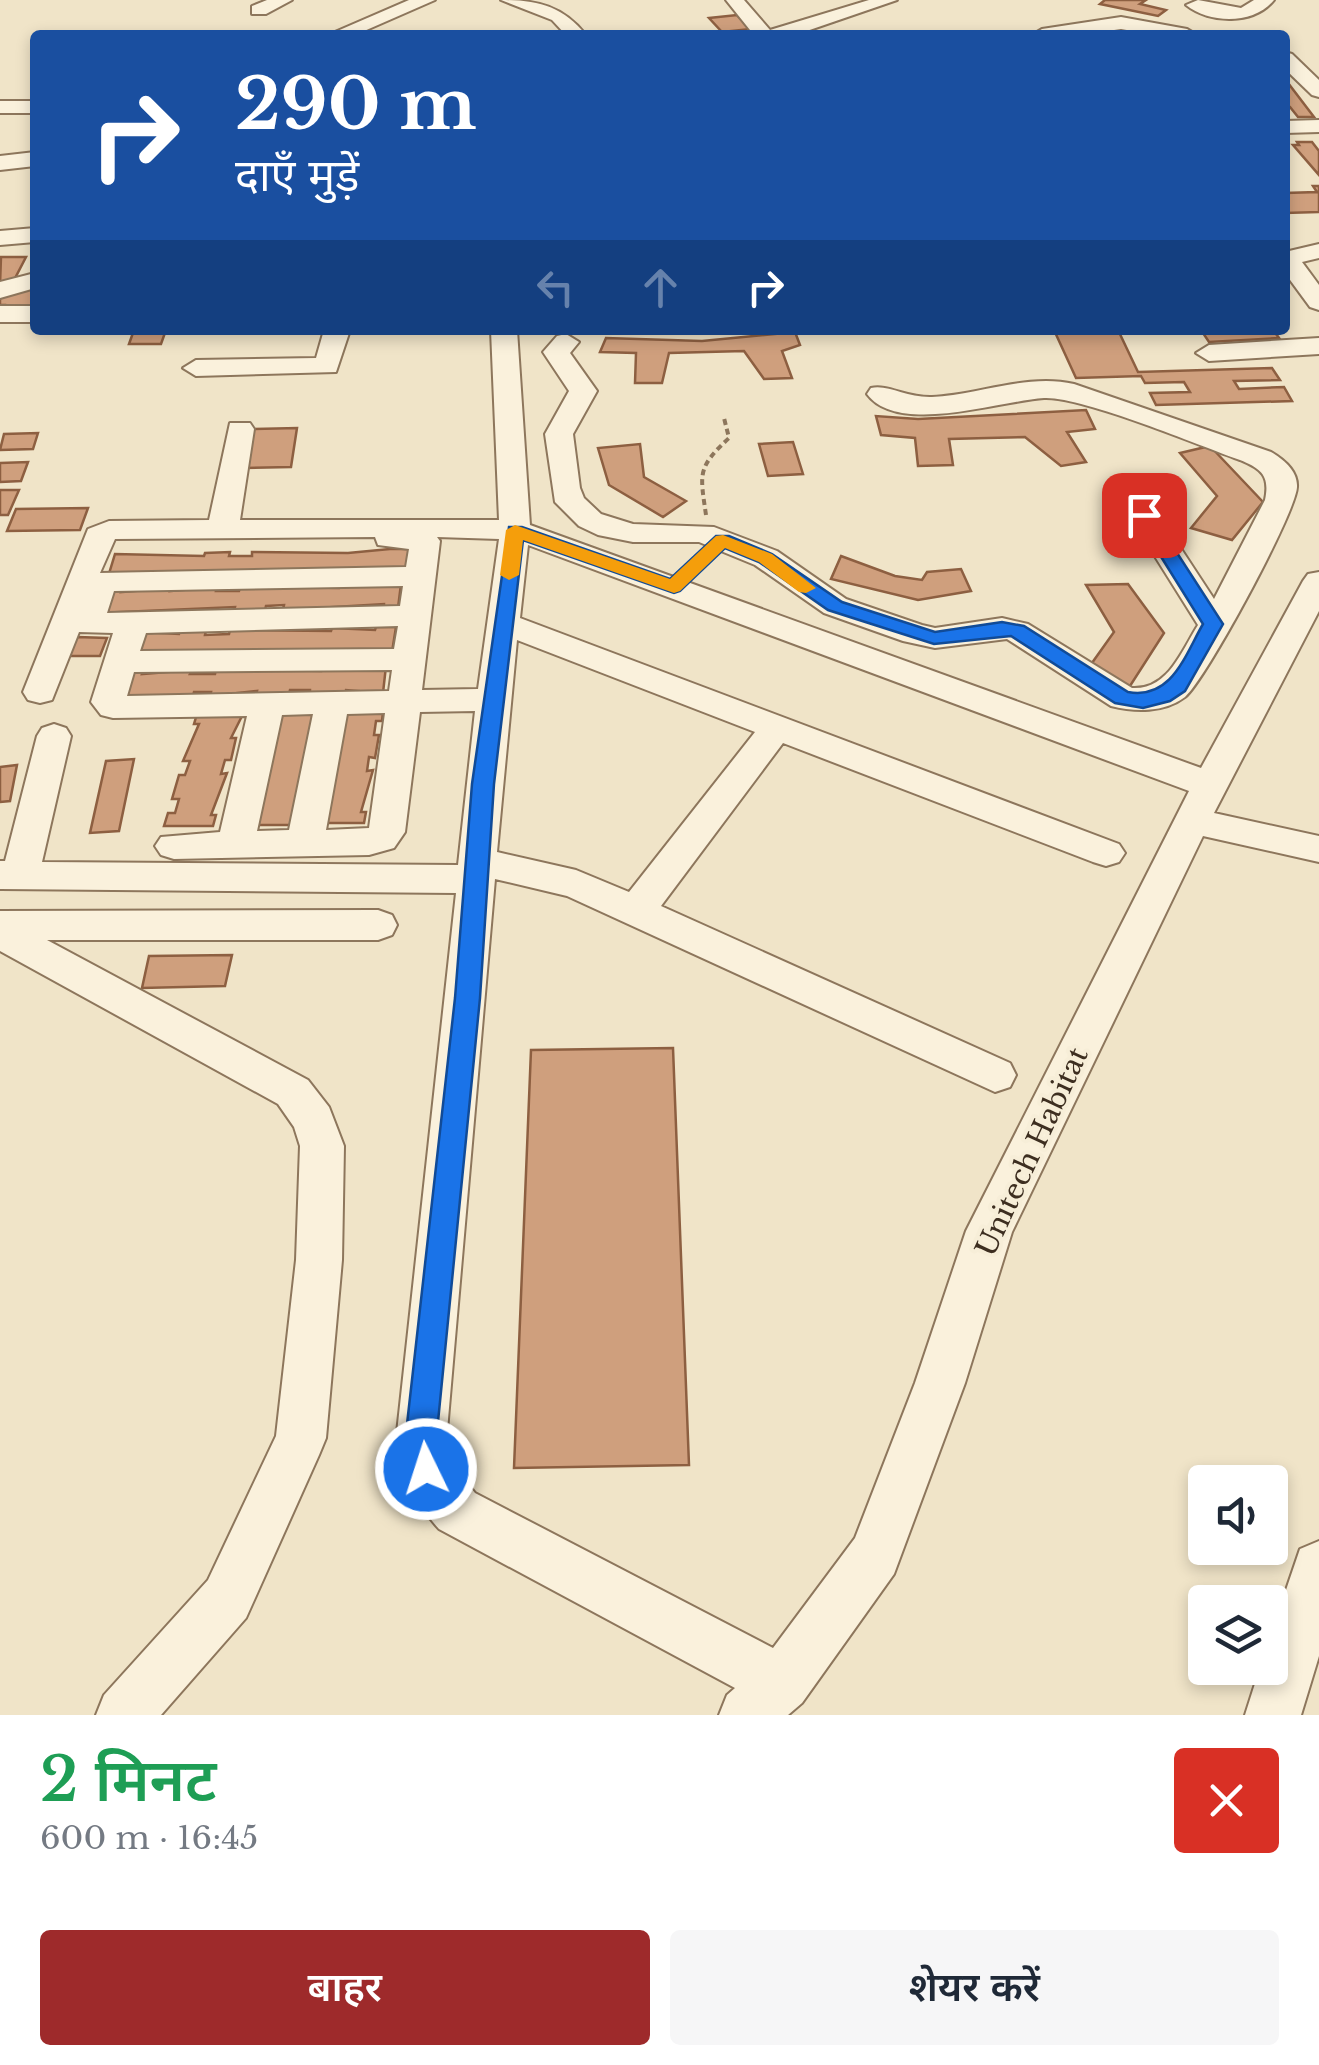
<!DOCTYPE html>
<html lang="hi">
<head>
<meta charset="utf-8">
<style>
  body { margin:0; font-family:"Libre Baskerville","Noto Sans Devanagari",serif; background:#f6f6f7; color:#1f2937; height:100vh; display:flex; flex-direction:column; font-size:38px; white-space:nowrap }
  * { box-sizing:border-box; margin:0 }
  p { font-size:32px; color:#747a83 }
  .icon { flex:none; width:55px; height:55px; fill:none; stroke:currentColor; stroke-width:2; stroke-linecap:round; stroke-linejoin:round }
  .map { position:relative; height:1715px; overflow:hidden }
  .panel { display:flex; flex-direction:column; background:#fff; flex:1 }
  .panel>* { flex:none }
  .hud { position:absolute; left:30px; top:30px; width:1260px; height:305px; border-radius:10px; box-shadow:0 5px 15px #0003; background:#1a4fa0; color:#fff; overflow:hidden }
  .fabs { position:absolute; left:1188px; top:1465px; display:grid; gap:20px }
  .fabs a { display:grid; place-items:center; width:100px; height:100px; border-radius:10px; background:#fff; box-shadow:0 5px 15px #0003; font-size:50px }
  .pin { position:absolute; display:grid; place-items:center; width:85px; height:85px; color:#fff; margin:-42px; border-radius:20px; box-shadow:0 5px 15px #0006 }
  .me { position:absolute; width:110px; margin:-55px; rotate:356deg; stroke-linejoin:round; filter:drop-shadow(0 0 8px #0008) }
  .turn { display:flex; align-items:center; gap:35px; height:210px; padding:0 40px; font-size:45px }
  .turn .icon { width:130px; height:130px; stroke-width:2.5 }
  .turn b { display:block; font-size:70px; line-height:85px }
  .lanes { display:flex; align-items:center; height:95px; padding:0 40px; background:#0003; justify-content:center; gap:50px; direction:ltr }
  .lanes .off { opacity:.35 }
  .round { display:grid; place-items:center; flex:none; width:105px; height:105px; border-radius:10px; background:#f6f6f7 }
  .headline { display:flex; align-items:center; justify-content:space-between; height:170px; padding:0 40px }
  h1 { font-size:60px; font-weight:600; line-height:75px; color:#1e9e55 }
  .primary-button { display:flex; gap:20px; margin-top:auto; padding:20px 40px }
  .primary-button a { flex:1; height:115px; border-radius:10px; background:#9e2a2b; color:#fff; font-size:40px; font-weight:600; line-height:115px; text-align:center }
  .primary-button a+a { background:#f6f6f7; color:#1f2937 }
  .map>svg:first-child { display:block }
</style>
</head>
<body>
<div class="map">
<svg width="1319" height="1715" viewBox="0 0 1319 1715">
  <rect width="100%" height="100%" fill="#f0e4c8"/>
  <g fill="#cf9f7d" stroke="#8d5f41" stroke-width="2.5">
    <polygon points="1105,0 1146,0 1140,4 1166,10 1158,16 1100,4"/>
    <polygon points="737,15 751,29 722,32 709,18"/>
    <polygon points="1285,79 1314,117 1298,117 1290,107 1285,107"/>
    <polygon points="1297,142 1312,142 1319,151 1319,175 1293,145 1299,145"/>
    <polygon points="1313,186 1319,186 1319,212 1285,213 1285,193 1317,192"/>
    <polygon points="1,257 26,257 12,284 0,285"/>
    <polygon points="13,289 35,289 35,311 0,311 4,305 0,305 0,297"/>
    <polygon points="134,330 166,330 161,344 129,344"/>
    <polygon points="1054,330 1118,330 1138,372 1272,368 1280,380 1234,381 1239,389 1284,387 1292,401 1156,405 1150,393 1190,392 1184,382 1145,383 1141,376 1076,378"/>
    <polygon points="1201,330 1273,330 1279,338 1209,342"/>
    <polygon points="795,332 800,345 782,351 792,378 764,379 744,351 669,353 662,383 635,383 636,353 600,352 606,338 702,341"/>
    <polygon points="1086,410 1095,429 1067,432 1086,462 1061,466 1025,437 949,439 953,465 918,466 915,438 881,435 876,416 918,419"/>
    <polygon points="297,428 291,467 244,468 252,429"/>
    <polygon points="38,433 33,449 0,450 4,434"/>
    <polygon points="793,442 803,474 768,476 759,444"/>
    <polygon points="640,444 644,477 686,501 663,517 609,485 598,448"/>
    <polygon points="1210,446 1263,502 1232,540 1191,528 1217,496 1180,453"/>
    <polygon points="28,462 21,481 0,482 0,463"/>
    <polygon points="0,490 19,490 8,515 0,515"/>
    <polygon points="88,508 80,530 7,531 16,509"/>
    <polygon points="390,549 409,549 406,572 108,577 115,554 204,556 205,553 230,552 229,556 252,556 252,552 348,553"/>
    <polygon points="841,556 895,576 922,580 927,572 961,569 971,591 918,600 831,579"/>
    <polygon points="365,584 401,584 398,608 384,608 384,604 283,610 284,605 266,606 265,610 234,611 235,607 98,613 106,589 122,589 121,592 171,588 170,591 217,587 216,591 239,591 241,586 339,588 340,585"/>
    <polygon points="1128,584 1164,633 1130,686 1087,670 1114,632 1086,585"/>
    <polygon points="376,627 396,627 392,652 133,657 140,632 179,634 180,631 206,630 205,635 229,634 230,630 331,631 332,628 375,630"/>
    <polygon points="77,637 107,638 100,656 69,656"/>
    <polygon points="386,666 383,693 346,690 345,694 310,694 310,690 290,690 289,694 256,695 257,691 210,696 211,692 194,692 193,696 116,697 124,671 143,671 142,674 192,670 190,674 215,674 216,669 321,671 321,667"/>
    <polygon points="337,711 383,712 382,721 376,721 374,735 379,735 375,758 369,757 367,771 373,770 361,812 366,812 364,823 314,823"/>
    <polygon points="274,713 320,713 296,825 247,825"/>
    <polygon points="197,714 243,714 231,738 236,738 231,760 225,760 221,774 227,773 211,815 216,815 213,826 164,826 168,813 175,813 179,799 172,799 179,775 185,775 190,761 183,761 199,724 194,724"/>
    <polygon points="134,759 119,831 90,833 106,761"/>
    <polygon points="17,765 10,801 0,802 0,767"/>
    <polygon points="232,955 225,986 142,988 149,956"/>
    <polygon points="673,1048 689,1465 514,1468 531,1050"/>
  </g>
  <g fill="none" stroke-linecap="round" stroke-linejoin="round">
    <g stroke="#8d765c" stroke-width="4">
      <g id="minor">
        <polygon points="267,0 292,0 266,14 252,14 252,6"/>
        <polygon points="409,0 435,0 355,35 328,35"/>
        <path d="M501 0C537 0 563 6 586 35H566L552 20Z"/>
        <polygon points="726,0 744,0 770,30 869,0 897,0 795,35 754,35"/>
        <path d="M1254 0H1274C1254 25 1210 24 1186 5L1198 0 1241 8Z"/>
        <polygon points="1121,17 1187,29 1197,35 1155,35 1121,29 1080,35 1032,35 1042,29"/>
        <polygon points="1285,52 1292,54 1319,80 1319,97 1312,95 1285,69"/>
        <rect x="0" y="101" width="35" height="12"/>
        <polygon points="1319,120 1319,132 1285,133 1285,121"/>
        <polygon points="35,152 35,166 0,170 0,156"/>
        <polygon points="35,228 35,242 0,245 0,231"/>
        <polygon points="1319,244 1319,258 1302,262 1319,285 1319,310 1310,307 1285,273 1285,252"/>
        <polygon points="35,273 35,288 0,298 0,282"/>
        <rect x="0" y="306" width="35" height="16"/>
        <polygon points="324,330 350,330 336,372 196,376 183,368 196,360 316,358"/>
        <path d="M491 330H517L530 525 1201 768 1303 581 1308 574 1319 572V611L1214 813 1319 836V862L1203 836 1012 1232 965 1383 894 1574 802 1703 788 1715H719L727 1695 735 1688 439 1529C416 1504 403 1475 396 1442L456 893 0 889V861H5L37 736 42 728 54 724 66 728 71 736 42 862 458 865 475 711 420 712 405 832 394 848 369 855 174 859 161 855 155 846 161 837 220 832 247 716 113 718 101 715 91 702 113 633 79 632 52 700 40 703 28 700 23 692 88 529 109 521 209 520 230 423H250L254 429 240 520H499ZM375 537 378 545 409 549 406 567 100 573 115 539ZM437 537 499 539 478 689 422 690 440 541ZM528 545 1189 791 966 1231 915 1383 855 1538 773 1648 475 1493 451 1463 446 1442 495 879 567 896 995 1092 1010 1087 1016 1075 1010 1063 661 906 783 743 1093 862 1106 866 1119 862 1125 853 1119 844 520 618ZM403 586 400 606 107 613 114 591ZM398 626 394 649 140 651 146 633ZM517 640 755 732 629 892 576 870 497 852ZM392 670 389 691 127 696 134 672ZM385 713 369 828 326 830 347 714ZM313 714 289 830 257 831 282 715Z"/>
        <path d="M566 334 579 342 570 353 597 391 573 434 580 488 584 498 601 514 633 524 714 527 777 551 846 599 922 625 935 628 1002 618 1028 624 1132 688C1168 690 1181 652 1198 625L1129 515 1133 509H1155L1214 599 1265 500C1270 476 1262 469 1240 460 1198 445 1081 396 1044 398 999 401 898 436 867 394L871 388C888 384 907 398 932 397 978 395 1028 373 1074 384L1271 452C1283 459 1298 471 1297 487 1296 513 1205 681 1185 697 1164 713 1135 712 1111 706L1007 639 935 648 903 641 824 613 755 565 699 542H633L598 535 579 526 555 502 545 434 569 391 543 352 557 336Z"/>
        <polygon points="1319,338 1319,354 1209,361 1196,353 1209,345"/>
        <polygon points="378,910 392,915 397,925 392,935 378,940 47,940 308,1080 329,1107 344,1146 342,1260 326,1438 319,1455 246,1618 161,1715 96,1715 104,1695 208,1580 276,1436 296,1260 300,1146 294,1127 278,1104 0,951 0,911"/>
        <polygon points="1319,1541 1319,1656 1301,1715 1245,1715 1260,1668 1270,1668 1270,1637 1300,1549"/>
      </g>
    </g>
    <path stroke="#8d765c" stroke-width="4" stroke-dasharray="6 4" stroke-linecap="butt" d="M706 515C700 473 697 468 729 438L724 418"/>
    <use href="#minor" fill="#faf1dc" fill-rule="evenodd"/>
  </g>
  <path fill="#1a73e8" stroke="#114b97" stroke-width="2.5" d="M1144 509 1150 511 1223 624 1185 691 1170 701 1143 708 1115 703 1011 636 934 644 828 610 759 562 725 548 680 591 674 593 523 540 494 784 480 998 436 1442 441 1469 437 1479 426 1484 415 1479 405 1442 455 998 472 784 509 527H522L670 579 716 536H729L772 554 842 602 935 632 1002 622 1024 626 1128 692C1172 700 1185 655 1203 624L1135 515Z"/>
  <polygon fill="#f59e0b" points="515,525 670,579 716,536 723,535 772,554 816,588 806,593 799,592 759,562 725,548 680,591 674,593 523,540 519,575 509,580 500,575 506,530"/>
  <g text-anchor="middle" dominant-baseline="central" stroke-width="8" stroke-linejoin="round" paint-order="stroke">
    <g font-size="28" fill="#3d2e20" stroke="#f7eed8">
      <text transform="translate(1032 1152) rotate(-65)">Unitech Habitat</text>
    </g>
  </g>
</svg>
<div class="fabs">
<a><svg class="icon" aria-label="sound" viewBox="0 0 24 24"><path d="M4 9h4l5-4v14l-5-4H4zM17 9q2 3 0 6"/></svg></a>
<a><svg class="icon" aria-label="layers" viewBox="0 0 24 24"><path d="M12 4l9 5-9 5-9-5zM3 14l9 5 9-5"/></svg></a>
</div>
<div class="pin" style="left:1144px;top:515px;background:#d93025"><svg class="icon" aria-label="arrive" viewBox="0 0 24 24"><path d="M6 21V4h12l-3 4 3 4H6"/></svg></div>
<svg class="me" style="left:426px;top:1469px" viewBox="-20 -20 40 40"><circle r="17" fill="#1a73e8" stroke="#fff" stroke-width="3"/><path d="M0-11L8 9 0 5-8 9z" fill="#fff"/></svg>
<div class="hud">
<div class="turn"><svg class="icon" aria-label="right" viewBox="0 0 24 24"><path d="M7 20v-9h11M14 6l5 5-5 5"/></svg><div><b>290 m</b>दाएँ मुड़ें</div></div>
<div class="lanes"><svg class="icon off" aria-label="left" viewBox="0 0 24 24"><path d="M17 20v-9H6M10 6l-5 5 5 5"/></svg><svg class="icon off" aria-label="ahead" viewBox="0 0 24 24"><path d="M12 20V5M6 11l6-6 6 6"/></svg><svg class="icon" aria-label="right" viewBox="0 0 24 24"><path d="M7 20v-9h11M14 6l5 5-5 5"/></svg></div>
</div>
</div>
<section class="panel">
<div class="headline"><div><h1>2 मिनट</h1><p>600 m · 16:45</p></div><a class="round" style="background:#d93025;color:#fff"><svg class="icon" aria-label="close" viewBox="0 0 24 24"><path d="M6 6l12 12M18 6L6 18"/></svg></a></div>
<div class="primary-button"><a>बाहर</a><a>शेयर करें</a></div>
</section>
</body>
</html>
